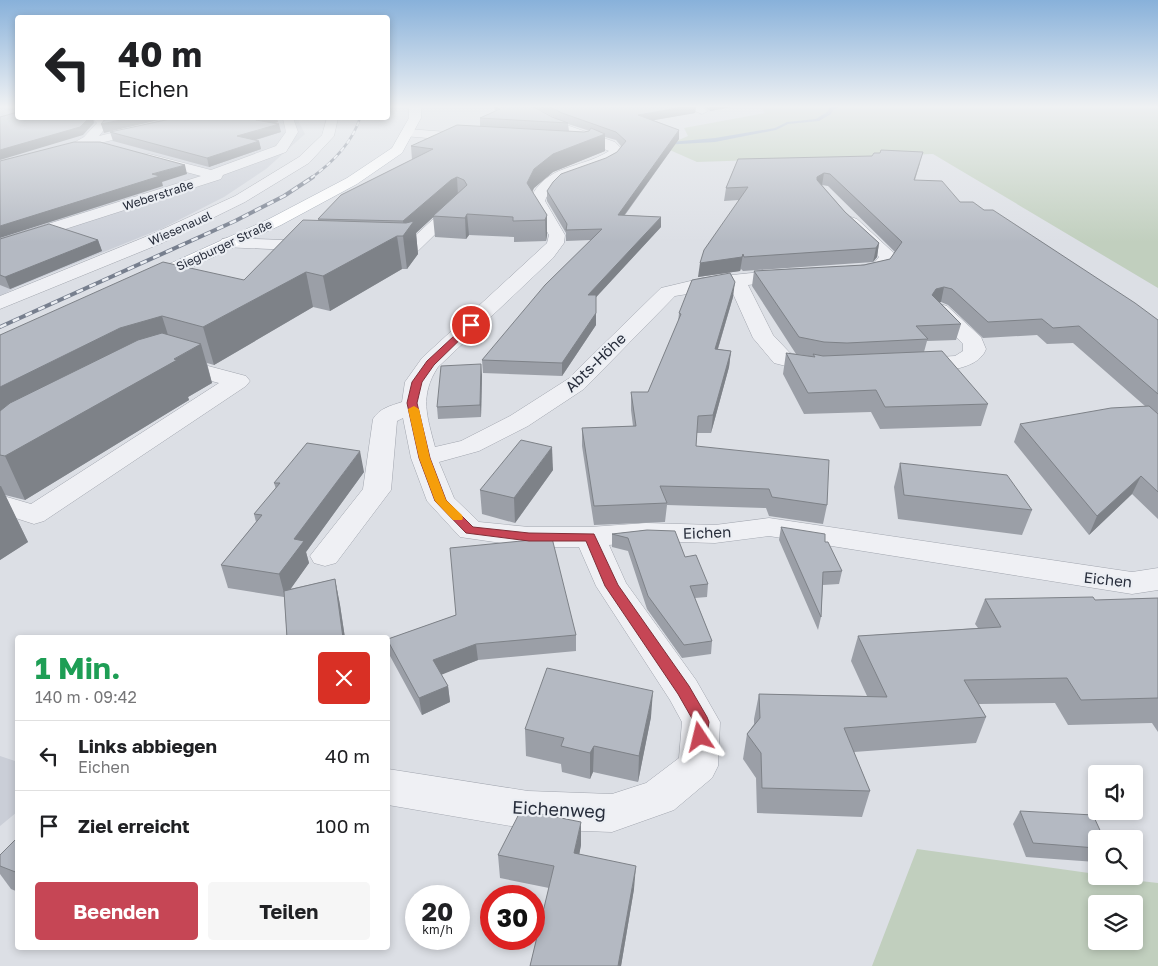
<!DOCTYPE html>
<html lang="de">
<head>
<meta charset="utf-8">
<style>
  body { margin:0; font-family:"Golos Text",sans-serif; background:#f6f6f6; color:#202124; height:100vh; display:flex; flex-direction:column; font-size:19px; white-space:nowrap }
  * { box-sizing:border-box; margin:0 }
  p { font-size:16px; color:#757577 }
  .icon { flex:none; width:28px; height:28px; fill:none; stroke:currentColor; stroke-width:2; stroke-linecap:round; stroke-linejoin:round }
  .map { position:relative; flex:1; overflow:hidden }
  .panel { position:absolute; left:15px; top:635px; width:375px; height:315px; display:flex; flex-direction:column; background:#fff; border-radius:5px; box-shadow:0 2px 8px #0003 }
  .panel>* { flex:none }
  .top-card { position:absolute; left:15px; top:15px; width:375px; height:105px; border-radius:5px; box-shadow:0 2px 8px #0003; background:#fff; color:#202124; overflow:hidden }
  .buttons { position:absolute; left:1088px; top:765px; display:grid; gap:10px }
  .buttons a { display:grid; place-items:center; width:55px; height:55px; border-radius:5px; background:#fff; box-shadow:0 2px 8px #0003; font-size:25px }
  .speed { position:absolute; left:405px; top:885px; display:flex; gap:10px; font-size:25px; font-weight:700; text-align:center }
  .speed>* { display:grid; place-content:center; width:65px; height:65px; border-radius:50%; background:#fff; box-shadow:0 2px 8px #0003; line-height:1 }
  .speed small { font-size:12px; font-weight:400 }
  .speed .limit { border:8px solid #d22; background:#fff; color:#111 }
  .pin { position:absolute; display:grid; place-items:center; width:42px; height:42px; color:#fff; margin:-21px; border:2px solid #fff; border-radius:50%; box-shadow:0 1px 5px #0007 }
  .me { position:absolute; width:55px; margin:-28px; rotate:350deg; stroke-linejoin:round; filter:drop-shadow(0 0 4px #0008) }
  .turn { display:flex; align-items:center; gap:18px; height:105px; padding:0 20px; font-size:22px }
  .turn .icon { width:65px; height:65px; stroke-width:2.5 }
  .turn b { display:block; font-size:35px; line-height:42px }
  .round { display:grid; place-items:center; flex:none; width:52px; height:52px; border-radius:5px; background:#f6f6f6 }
  .head { display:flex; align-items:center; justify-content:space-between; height:85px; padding:0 20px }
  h1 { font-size:30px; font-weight:700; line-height:38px; color:#1e9e55 }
  .action { display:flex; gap:10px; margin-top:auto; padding:10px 20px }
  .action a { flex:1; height:58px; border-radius:5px; background:#c64655; color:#fff; font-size:20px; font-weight:700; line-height:58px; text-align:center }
  .action a+a { background:#f6f6f6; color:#202124 }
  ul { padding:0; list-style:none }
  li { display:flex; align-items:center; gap:15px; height:70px; padding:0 20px; border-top:1px solid #e0e0e0 }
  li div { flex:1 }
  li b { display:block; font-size:19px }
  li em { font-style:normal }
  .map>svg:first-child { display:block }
</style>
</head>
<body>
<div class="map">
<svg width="1158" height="966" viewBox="0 0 1158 966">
  <rect width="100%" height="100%" fill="#dcdfe5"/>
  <g fill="#caced7">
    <polygon points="17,106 18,118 297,118 305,134 266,169 224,197 163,228 17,287 0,296 0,111"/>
    <polygon points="0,756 18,762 17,812 0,826"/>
  </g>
  <g fill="#c1cfbe" fill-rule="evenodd">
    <polygon points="760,106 1158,106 1158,288 933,154 697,162 663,147 688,136 684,128 765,113"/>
    <path d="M917 849 1096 874V876L1158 883V966H872ZM1096 904H1134V941H1096Z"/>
  </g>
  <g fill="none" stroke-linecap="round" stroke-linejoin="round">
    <polygon fill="#98acc4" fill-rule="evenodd" points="836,106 844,106 833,110 831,114 819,121 788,124 776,130 715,142 662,145 659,143 715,138 775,128 787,122 816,119 827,112 829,108"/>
    <g stroke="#a2a6af" stroke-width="1">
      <g id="minor">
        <path d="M514 106H528L561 123 615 142 624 151C603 177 558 166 545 201L565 235 564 243 553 258 438 367C419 396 427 416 435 447L461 441 510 416 568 379 661 288 703 278 790 269 797 271 799 275 797 279 748 285 773 335 790 353 829 363 832 368 829 373 821 375 774 363 753 338 730 287 675 296 584 389 528 426 479 451 439 462 454 498 479 522 529 527H590L646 523 715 525 769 518 1132 572 1158 568V590L1132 594 769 536 715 543 646 541 609 545 626 583 696 680 720 722 718 766 712 778 674 810 612 832 528 829 388 805V769L528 791 612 794 646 783 679 758 682 722 670 700 596 586 579 547H529L460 537 427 501 411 458 403 418 397 421 391 490 336 563 325 566 314 563 310 556 363 489 373 419C380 408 390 406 402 402L405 382 422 358 547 243 549 235 529 201C546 163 579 170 609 151L553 129Z"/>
        <polygon points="685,106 700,106 708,111 702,114"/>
        <polygon points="92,118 105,118 110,122 99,136 173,118 219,118 217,120 199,125 181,123 76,149 71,148 70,145 84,137 97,123"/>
        <polygon points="283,118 293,118 298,132 286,152 223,175 221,179 0,250 0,239 201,176 144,161 142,158 144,155 149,154 211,170 276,146 286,132"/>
        <polygon points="327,118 338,118 334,136 309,163 245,202 162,243 0,309 0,296 150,235 235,196 299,157 322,135"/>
        <polygon points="408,129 474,134 480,138 474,142 404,136 402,133"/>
        <polygon points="459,198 464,200 467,203 464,206 416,253 376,252 373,248 376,244 406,244 454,200"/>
        <polygon points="851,217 857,219 897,256 886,272 853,278 847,276 844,272 847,268 874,263 879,257 843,222"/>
        <polygon points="228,238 316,241 322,242 325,246 322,250 316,251 222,247 219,243 222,239"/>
        <path d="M940 304 947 306 981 337 986 349C978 373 927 374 906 369L903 364 906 359 955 356 963 351V344L930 310 933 306Z"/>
        <polygon points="174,357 246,376 250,381 246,386 44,521 34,524 0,513 0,495 31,504 219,383 166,369 163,364 166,359"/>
      </g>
    </g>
    <g stroke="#9ca4b0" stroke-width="1">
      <polygon id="major" points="409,106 421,106 421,118 402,153 357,184 281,225 152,286 138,286 136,282 138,278 269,219 347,178 392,148 409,118"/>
    </g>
    <use href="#minor" fill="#eff0f4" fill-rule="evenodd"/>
    <use href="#major" fill="#fff" fill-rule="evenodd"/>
    <g stroke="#777f8e" stroke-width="2.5">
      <path id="rail-far1" d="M311 178C332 163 352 143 360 118"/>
    </g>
    <g stroke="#777f8e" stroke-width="4">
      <polyline id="rail" points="0,327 235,221 284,196 313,177"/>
    </g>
    <use href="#rail-far1" stroke="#ebeef3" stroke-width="2" stroke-dasharray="5" stroke-linecap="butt"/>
    <use href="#rail" stroke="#ebeef3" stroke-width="2.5" stroke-dasharray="7" stroke-linecap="butt"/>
  </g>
  <g fill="#9b9fa7" fill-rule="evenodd">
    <path d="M533 106H696L695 113 653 120 679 130V139L625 215 661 217V227L596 297V325L562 376 483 373 482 360 591 240 566 241V233L547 201V191L617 152 621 146 616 140 605 137V151L553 172 534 188 532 192 547 215V235L546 241 514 242V237L469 235 466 239 435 237 433 217 416 233 418 254 407 269H402L330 311 313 307 214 365 207 363 212 383 188 397 189 400 25 500 5 495 28 542 0 560V335L244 280 318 221V219L412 160 411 146 480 127V118L495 111 494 107 552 117 557 119ZM568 124 590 131 584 132 569 131Z"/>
    <polygon points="703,106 737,106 710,111"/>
    <polygon points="197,118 277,118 278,122 275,123 281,132 256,140 259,141 261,149 209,167 113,141 110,132"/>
    <polygon points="738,159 920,163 915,180 960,202 984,210 1158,320 1158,519 1132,494 1089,535 1014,442 1020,424 1145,406 1073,343 1047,344 1037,335 983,338 948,305 941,302 940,302 961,324 956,340 927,341 924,352 988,404 981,426 880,429 871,412 804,414 783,374 786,353 810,356 796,354 752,286 754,271 864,265 890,259 895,252 828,186 822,185 845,212 879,243 877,257 873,262 743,271 741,269 740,271 698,277 739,200 724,201 726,188"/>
    <polygon points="0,239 98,240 102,251 10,289 0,285"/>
    <polygon points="733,297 718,349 731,351 729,367 711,433 697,433 696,446 827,505 823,524 769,516 766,508 667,505 665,522 594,525 582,446 582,428 633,426 631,410 631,392 648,392 678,322 679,313"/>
    <polygon points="482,375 481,417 438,419 437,407"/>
    <polygon points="900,463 1032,510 1022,535 898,519 894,487"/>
    <polygon points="553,470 515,523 482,514 480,490"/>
    <polygon points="364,472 306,552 309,563 290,589 335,579 340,605 345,638 287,638 284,597 228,588 221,565 256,522 254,514 276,489 274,483"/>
    <polygon points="781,527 825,542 842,571 839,584 823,585 821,617 818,630 779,540"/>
    <polygon points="647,530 685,557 708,584 707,597 695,598 712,641 711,654 682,658 647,609 628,551 612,547 612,534"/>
    <polygon points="1158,598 1158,732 1152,723 1068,725 1055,703 979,704 986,717 976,743 854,752 870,791 862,817 757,813 756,778 743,759 747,734 754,724 754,719 759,694 867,696 851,661 858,636 978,628 975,624 985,599 1095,600"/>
    <polygon points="456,615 576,635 576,651 478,660 441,674 448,686 450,702 422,715 390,656 388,639"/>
    <polygon points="651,717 638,782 593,772 590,779 562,772 561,764 526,756 525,729"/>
    <polygon points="1020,811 1096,839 1096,862 1026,857 1013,824"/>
    <polygon points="18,837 18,892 11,889 0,874 0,855"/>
    <polygon points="581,845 579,854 634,889 621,966 530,966 549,888 500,878 498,855"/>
  </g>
  <g fill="#7e8288">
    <polygon points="690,106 696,106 695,113 638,123 638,115"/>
    <polygon points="710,106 737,106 710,111"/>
    <polygon points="89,118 93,118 94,123 83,135 0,160 0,150"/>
    <polygon points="131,118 167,118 104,133 101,124"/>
    <polygon points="264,118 277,118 278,122 258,128 256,120"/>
    <polygon points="279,124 281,132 239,145 237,136"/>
    <polygon points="679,130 679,139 617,225 618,215"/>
    <polygon points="605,134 605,151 553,172 534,188 527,202 527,183 534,169 553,154"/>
    <polygon points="259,141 261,149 209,167 207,158"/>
    <polygon points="185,165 187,174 162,182 163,186 0,238 0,226 152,174"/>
    <polygon points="824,173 822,185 815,189 817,177"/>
    <polygon points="457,177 458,196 453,199 416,233 418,254 407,269 403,236 404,234 403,221 451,180"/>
    <polygon points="467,214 469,235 466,239 465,218"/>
    <polygon points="547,215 547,235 546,241 545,220"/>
    <polygon points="661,217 661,227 588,306 588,295"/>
    <polygon points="397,236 402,269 330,311 323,276"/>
    <polygon points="98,240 102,251 10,289 5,277"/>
    <polygon points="879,243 877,257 873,262 876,248"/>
    <polygon points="743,254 740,271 698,277 700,263"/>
    <polygon points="306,272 313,307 214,365 203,327"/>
    <polygon points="735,282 733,297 713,365 715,349"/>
    <polygon points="944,287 941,302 932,304 932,295 936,289"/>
    <polygon points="596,313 596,325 562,376 562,363"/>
    <polygon points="162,316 174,354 0,438 0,387 120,328"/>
    <polygon points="201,344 212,383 188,397 189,400 25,500 5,456"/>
    <polygon points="731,351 729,367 711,433 713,415"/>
    <polygon points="481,364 482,375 481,417 480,405"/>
    <polygon points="552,447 553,470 515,523 514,498"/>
    <polygon points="360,451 364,472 306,552 309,563 285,597 279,574 294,539"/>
    <polygon points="1141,476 1132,494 1089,535 1097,516"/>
    <polygon points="0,486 1,486 28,542 0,560"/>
    <polygon points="335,579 340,605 345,638 343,638"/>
    <polygon points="476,644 478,660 436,677 433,660"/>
    <polygon points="448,686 450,702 422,715 419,698"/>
    <polygon points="653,691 651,717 638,782 639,756"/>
    <polygon points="594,746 593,772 590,779 590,753"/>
    <polygon points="581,822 581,845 575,877 574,853"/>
    <polygon points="636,866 634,889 621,966 618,966"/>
  </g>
  <g fill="#b4b9c2" stroke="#7e8288">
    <polygon points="501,106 532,106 552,117 568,123 480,118 500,109 494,107"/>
    <polygon points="548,106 690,106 638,115 679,130 618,215 661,217 588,295 596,295 596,313 562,363 482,360 545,285 602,229 566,230 567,224 547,191 553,182 561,174 606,158 617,152 626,141 616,132 562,113"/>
    <polygon points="18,112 18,118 89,118 80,127 0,150 0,117"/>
    <polygon points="106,118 131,118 101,124"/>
    <polygon points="175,118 264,118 256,120 279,124 237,136 259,141 207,158 110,132"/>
    <polygon points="457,125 584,132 589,131 591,128 605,134 553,154 534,169 527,183 547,215 545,220 513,221 513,217 467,214 465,218 433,216 467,185 464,180 457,177 451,180 403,221 318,219 341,195 433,149 411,146"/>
    <polygon points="74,142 100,142 185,165 152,174 160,176 0,226 0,161"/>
    <polygon points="881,150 923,152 914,180 942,181 960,202 973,202 984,210 993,210 1135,303 1158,320 1158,394 1079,326 1053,328 1042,319 988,322 952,289 944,287 936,289 932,295 961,324 916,326 928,339 847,343 824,342 799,337 754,271 864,265 890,259 902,242 830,174 824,173 817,177 817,180 845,212 879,243 876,248 744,257 743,254 742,257 700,263 704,250 748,187 726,188 738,159 872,156 874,153 880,153"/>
    <polygon points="303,220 406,223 414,221 403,236 397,236 323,276 306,272 203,327 162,316 120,328 0,387 0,335 163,262 244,280"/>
    <polygon points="49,224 98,240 5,277 0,275 0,239"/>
    <polygon points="730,273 735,282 715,349 731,351 713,415 698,416 696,446 829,460 827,505 772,497 769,489 660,486 667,503 594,506 582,428 636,426 631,392 648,392 681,314 679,313 692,280"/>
    <polygon points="162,333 201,344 174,359 177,360 5,456 0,455 0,411 10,403 138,340"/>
    <polygon points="942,351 988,404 885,407 876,390 808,393 786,353 815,357 813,354 823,356"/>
    <polygon points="481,364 480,405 437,407 441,366"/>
    <polygon points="1149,406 1158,414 1158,492 1141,476 1097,516 1020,424 1111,408"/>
    <polygon points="521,440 552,447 514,498 480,490"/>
    <polygon points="307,443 360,451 294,539 304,541 279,574 221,565 262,515 254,514 280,483 274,483"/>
    <polygon points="900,463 1007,475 1032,510 904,495"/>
    <polygon points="781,527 825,534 825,542 828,542 842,571 823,572 821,617"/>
    <polygon points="647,530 675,531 685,557 696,555 708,584 690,586 712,641 684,645 648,596 628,538 612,534"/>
    <polygon points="552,538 576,635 476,644 433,660 448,686 419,698 388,641 388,639 456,615 450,548"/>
    <polygon points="335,579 343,638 287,638 284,591"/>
    <polygon points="1093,597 1095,600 1158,598 1158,698 1081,700 1067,678 964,680 986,717 844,728 870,791 762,788 761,753 747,734 760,718 759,694 887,697 858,636 1001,627 985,599"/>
    <polygon points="547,668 653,691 639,756 594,746 590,753 561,746 564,738 525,729"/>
    <polygon points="521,810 581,822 574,853 636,866 618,966 530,966 554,866 498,855"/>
    <polygon points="1020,811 1093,815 1104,839 1096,839 1096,848 1033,843"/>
    <polygon points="18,837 18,873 0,866 0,855"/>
  </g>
  <linearGradient id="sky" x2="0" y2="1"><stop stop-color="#88b1da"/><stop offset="0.44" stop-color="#eff1f3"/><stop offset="1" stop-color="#eff1f3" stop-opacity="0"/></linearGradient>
  <rect width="1158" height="242" fill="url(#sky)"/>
  <polygon fill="#c64655" stroke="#812e37" points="468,323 475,325 434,365 422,382 417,403 430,458 446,500 473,527 529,533 594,534 618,585 689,686 707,717 709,722 706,741 700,743 695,741 692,737 694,722 678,694 605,586 586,541 529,541 466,533 435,501 419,458 407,403 412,382 427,361"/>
  <polygon fill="#f59e0b" points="414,406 419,409 430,458 446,500 462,515 463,518 462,520 453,520 435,501 419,458 408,409"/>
  <g text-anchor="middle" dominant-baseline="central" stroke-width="4.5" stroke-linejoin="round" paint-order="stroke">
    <g font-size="12" fill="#272d3b" stroke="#ebeef3">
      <text transform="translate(158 195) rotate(-18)">Weberstraße</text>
      <text transform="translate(180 228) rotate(-24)">Wiesenauel</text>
      <text transform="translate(224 245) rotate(-25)">Siegburger Straße</text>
    </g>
    <g font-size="15" fill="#272d3b" stroke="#ebeef3">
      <text transform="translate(595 362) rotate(-44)">Abts-Höhe</text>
      <text transform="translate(707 532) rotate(-2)">Eichen</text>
      <text transform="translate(1108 579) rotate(6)">Eichen</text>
    </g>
    <g font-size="18" fill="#272d3b" stroke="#ebeef3">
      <text transform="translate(559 809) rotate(3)">Eichenweg</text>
    </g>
  </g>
</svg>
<div class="buttons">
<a><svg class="icon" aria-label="sound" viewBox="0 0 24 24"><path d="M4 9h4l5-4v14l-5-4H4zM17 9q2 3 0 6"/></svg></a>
<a><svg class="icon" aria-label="search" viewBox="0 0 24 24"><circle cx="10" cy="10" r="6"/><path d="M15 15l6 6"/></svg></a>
<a><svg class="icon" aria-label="layers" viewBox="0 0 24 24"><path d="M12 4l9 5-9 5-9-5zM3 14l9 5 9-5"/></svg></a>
</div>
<div class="speed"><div>20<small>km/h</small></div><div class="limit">30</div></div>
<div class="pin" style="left:471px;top:325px;background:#d93025"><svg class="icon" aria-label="arrive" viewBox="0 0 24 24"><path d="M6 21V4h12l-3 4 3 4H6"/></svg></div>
<svg class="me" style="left:700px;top:737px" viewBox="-20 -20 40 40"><path d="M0-17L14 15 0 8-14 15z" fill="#c64655" stroke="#fff" stroke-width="4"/></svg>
<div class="top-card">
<div class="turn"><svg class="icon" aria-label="left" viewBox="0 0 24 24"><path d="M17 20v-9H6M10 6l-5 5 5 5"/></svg><div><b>40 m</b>Eichen</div></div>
</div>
<section class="panel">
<div class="head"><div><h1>1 Min.</h1><p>140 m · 09:42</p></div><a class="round" style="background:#d93025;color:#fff"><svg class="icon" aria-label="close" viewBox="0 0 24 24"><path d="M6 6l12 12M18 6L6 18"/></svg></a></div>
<ul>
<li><svg class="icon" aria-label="left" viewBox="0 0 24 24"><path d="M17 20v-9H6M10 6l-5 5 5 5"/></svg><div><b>Links abbiegen</b><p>Eichen</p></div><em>40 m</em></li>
<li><svg class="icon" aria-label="arrive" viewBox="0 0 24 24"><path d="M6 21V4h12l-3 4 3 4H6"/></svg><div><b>Ziel erreicht</b></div><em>100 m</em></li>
</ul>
<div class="action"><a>Beenden</a><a>Teilen</a></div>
</section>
</div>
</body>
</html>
